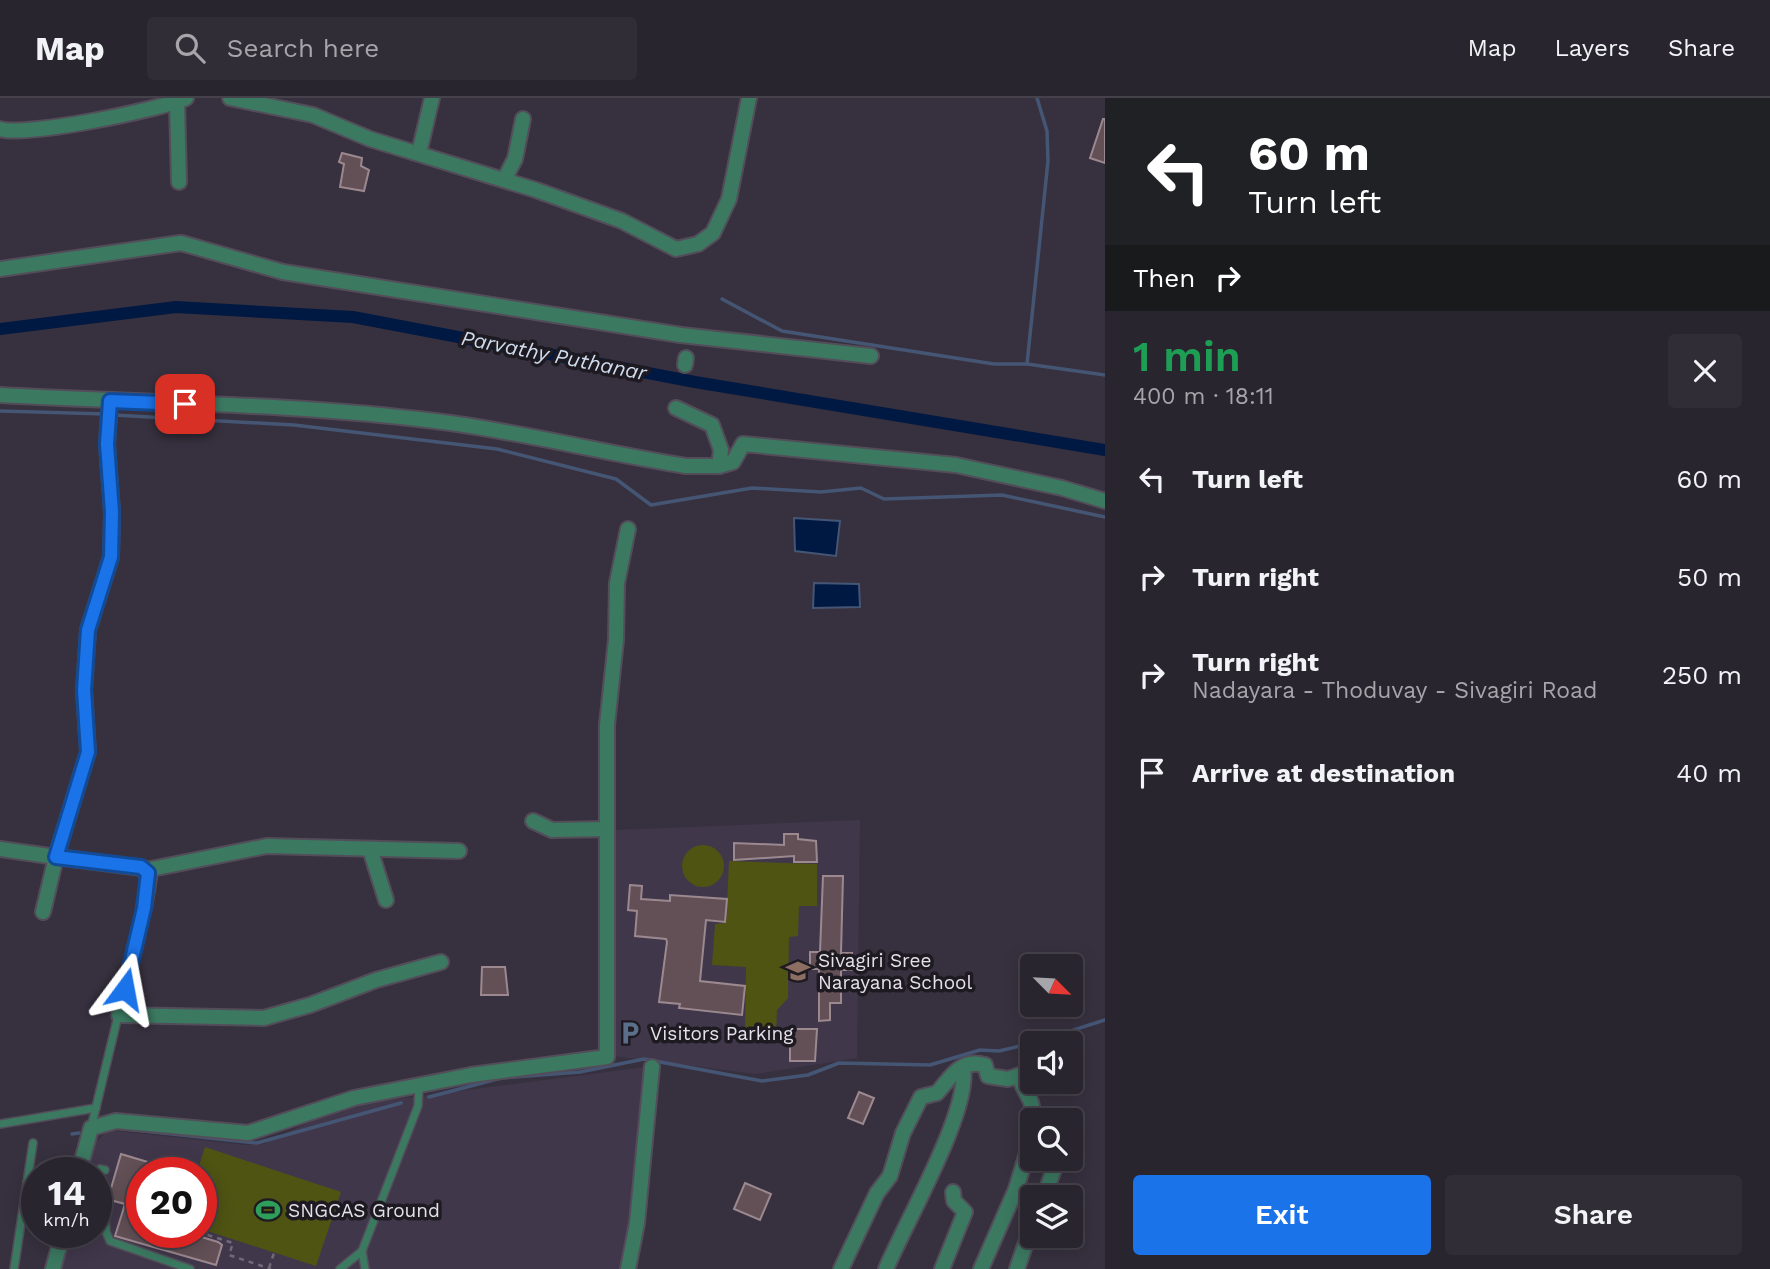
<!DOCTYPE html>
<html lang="en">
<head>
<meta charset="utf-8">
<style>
  body { margin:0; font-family:"Work Sans",sans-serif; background:#312d37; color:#f1f3f6; height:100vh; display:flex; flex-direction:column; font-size:26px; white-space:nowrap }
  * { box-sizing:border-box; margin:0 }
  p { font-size:23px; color:#a5a5aa }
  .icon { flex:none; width:38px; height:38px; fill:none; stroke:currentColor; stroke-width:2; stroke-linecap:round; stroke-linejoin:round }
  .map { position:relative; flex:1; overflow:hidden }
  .details { display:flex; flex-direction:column; background:#29252f; width:665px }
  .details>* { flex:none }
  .guide { background:#202124; color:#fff; overflow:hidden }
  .needle { width:46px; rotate:114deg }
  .controls { position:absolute; left:1020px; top:856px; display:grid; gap:14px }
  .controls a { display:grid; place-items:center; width:63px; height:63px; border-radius:7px; background:#29252f; box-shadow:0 4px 18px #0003,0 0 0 2px #45424b; font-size:35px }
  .speed { position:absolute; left:21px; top:1059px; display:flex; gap:14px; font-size:35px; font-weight:700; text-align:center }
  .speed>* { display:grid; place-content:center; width:91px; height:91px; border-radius:50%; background:#29252f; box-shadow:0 4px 18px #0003,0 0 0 2px #45424b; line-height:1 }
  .speed small { font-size:18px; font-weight:400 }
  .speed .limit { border:10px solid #d22; background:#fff; color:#111 }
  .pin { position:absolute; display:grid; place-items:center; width:60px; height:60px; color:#fff; margin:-30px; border-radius:14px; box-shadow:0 4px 10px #0006 }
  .me { position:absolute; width:77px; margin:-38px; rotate:13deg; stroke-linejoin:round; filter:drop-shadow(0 0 5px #0008) }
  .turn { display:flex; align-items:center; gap:24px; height:147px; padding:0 28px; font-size:32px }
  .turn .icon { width:91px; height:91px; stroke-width:2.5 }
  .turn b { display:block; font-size:49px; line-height:60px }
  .then { display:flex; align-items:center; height:66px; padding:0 28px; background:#0003; gap:14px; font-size:26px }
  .round { display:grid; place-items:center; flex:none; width:74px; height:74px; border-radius:7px; background:#312d37 }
  .head { display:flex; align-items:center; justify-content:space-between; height:119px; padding:0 28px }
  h1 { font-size:42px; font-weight:600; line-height:52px; color:#1e9e55 }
  .action { display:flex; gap:14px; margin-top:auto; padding:14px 28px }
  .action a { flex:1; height:80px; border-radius:7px; background:#1a73e8; color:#fff; font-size:28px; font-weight:600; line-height:80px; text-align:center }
  .action a+a { background:#312d37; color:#f1f3f6 }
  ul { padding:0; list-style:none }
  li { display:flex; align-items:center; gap:21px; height:98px; padding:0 28px }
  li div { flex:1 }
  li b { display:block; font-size:26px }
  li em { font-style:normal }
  header { display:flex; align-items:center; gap:42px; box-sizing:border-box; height:98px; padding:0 35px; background:#29252f; border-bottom:2px solid #45424b }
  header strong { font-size:33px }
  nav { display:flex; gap:38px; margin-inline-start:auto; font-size:24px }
  .search { width:490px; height:63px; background:#312d37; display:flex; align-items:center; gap:18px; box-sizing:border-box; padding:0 24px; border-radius:7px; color:#a5a5aa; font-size:26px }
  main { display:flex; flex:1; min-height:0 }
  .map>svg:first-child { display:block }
</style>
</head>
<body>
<header>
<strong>Map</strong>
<div class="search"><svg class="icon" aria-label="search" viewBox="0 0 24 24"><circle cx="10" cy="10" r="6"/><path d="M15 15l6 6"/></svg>Search here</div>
<nav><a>Map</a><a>Layers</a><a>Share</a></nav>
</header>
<main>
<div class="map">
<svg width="1105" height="1171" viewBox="0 0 1105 1171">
  <rect width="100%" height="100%" fill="#37313f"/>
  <g fill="#41374b" fill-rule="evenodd">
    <polygon points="860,722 857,960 756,976 614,958 616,732"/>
    <path d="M646 969 632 1127 622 1171H58L68 1134H96V1074H84L91 1049 108 1032 245 1047 264 1046 343 1008ZM142 1074H201V1134H142Z"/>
  </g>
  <g fill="#4f5413">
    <circle cx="703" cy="768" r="21"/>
    <polygon points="729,763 817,766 817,808 799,808 798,838 789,839 788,900 777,912 776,934 745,932 746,869 712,867 715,826 726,825"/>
    <polygon points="205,1049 341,1094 316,1168 201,1131 201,1074 197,1074"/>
  </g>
  <g fill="#001942" stroke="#455574" stroke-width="2">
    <polygon points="794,420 840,423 836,458 795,453"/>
    <polygon points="814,485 859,486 860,509 813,510"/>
  </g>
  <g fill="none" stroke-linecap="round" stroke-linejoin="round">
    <g stroke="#455574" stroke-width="3.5">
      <polyline points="1037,0 1047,33 1048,63 1027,266 1105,277"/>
      <polyline points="722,201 782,233 994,266 1027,266"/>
      <polyline points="0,313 106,316"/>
      <polyline points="114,317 294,327 497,351 616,381 651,407 752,390 821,394 861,390 884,401 1002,397 1105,419"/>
      <polyline points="429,999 501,980 580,974 644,961 762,983 808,977 839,965 930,967 980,952 999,953 1033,945 1105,922"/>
      <polyline points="125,1031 257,1045 401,1005"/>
      <polyline points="72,1036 79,1035"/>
    </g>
    <polyline stroke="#001942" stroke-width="12" points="0,231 176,209 353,219 695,284 1105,352"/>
  </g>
  <g fill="#625056" stroke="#9c898f" stroke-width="2">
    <polygon points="1103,21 1105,21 1105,65 1090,60"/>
    <polygon points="342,55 362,60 361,68 369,72 364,93 340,89 344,66 339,64"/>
    <polygon points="784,736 798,736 798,741 816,743 817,764 794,764 794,758 734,762 734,745 784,747"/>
    <polygon points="823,778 843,778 841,855 852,855 852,872 841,872 841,905 830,905 830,922 819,923 819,871 810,871 810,854 820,854"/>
    <polygon points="630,787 642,788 641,801 670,803 670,797 727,801 725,824 706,822 700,883 745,888 742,917 679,910 680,906 659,904 667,844 666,841 635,838 637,813 628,812"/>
    <polygon points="482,869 505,869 508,897 481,897"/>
    <polygon points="790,931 817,931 815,963 790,963"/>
    <polygon points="859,994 874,1000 863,1026 848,1020"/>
    <polygon points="121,1056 151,1065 148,1074 142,1074 142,1134 185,1134 218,1144 222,1147 216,1167 115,1138 125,1106 110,1102 110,1094"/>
    <polygon points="745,1085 771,1096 760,1122 734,1111"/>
  </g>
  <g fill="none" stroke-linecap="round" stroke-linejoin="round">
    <g stroke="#534d5a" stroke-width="10">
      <g id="service">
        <polyline points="0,1026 96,1010"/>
        <polyline points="91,1030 144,810"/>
        <polyline points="96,1085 103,1088 106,1134 110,1143 190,1171"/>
        <polyline points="97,1085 100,1071 105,1072"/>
        <polyline points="362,1153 418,1008 419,988"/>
        <polyline points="14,1171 33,1045"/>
        <polyline points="340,1171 362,1153 365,1171"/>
      </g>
    </g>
    <g stroke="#534d5a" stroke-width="18">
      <g id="minor">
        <polyline points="230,0 313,17 370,41 536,92 622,123 676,151 698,146 713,135 729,101 749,0"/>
        <polyline points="177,4 179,84"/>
        <path d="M0 31C25 39 159 12 186 0"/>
        <polyline points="419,55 432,0"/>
        <polyline points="504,82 515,61 523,21"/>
        <polyline points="0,171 181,145 283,174 681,237 871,258"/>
        <polyline points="685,267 686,260"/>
        <path d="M0 297C145 305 291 305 435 323 519 333 602 355 686 368H719L733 364 743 346 956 367 1062 390 1105 403"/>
        <polyline points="110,303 107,346 112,414 111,459 88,532 84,592 88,654 56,759 143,770 149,780 144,810"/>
        <polyline points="676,310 712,327 721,352 719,368"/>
        <polyline points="533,723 552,732 607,731"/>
        <polyline points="0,751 56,759 43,814"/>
        <polyline points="370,751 386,802"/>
        <polyline points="146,772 267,748 459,753"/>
        <polyline points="119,917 264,920 310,907 376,882 441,864"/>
        <polyline points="1018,978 1031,1004 1035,1022"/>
        <polyline points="79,1074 91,1030 116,1023 248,1035 354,1000 471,977 607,959 607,627 616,542 617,485 628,431"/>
        <polyline points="1044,1099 1058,1060"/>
        <polyline points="53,1171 63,1134"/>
        <polyline points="628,1171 637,1125 652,969"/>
        <path d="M841 1171 877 1095 890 1078 903 1035 921 999 937 995C950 981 959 960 985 967L988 978 1008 981 1032 973"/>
        <path d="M886 1171C904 1127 971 1012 963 970"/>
        <polyline points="942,1171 965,1114 954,1103 953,1094"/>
        <polyline points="981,1171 1016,1091 1032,1039"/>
        <polyline points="1017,1171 1032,1127"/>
      </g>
    </g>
    <g stroke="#706a77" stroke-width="2.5" stroke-dasharray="5 5" stroke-linecap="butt">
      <polyline points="141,1117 142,1117"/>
      <polyline points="198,1134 233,1145 229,1157 271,1171"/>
      <polyline points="269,1170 274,1155"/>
    </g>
    <use href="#service" stroke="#3b7961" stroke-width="7"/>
    <use href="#minor" stroke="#3b7961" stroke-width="14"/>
  </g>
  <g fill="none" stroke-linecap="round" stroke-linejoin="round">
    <g stroke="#114b97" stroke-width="18">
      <polyline id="route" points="125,891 144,810 148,775 141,769 56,759 88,654 84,592 88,532 111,459 112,414 107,346 110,303 185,306"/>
    </g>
    <use href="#route" stroke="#1a73e8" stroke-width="12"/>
  </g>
  <defs>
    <g id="school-bare" transform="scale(1.89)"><path d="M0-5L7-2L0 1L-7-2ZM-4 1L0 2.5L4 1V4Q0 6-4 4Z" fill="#8d6e63" stroke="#1d1a21" stroke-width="2.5" paint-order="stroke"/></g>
    <g id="parking-bare" transform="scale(1.89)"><path d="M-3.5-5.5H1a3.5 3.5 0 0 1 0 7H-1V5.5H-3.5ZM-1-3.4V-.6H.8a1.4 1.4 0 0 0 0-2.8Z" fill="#5c6f8a" stroke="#1d1a21" stroke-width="2.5" paint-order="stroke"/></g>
    <g id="stadium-bare" transform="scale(1.89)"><path d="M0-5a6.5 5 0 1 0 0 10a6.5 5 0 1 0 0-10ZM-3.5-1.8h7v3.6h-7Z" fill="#2e9e5b" stroke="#1d1a21" stroke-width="2.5" paint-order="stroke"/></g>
  </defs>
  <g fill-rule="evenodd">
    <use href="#school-bare" x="798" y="873"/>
    <use href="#parking-bare" x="630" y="935"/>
    <use href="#stadium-bare" x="268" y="1112"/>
  </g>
  <g text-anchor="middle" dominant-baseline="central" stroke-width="7" stroke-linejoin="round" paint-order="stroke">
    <g font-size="19" fill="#e5e1ea" stroke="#1d1a21" text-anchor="start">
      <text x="818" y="862">Sivagiri Sree<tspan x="818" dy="22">Narayana School</tspan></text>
      <text x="650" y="935">Visitors Parking</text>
      <text x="288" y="1112">SNGCAS Ground</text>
    </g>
    <g font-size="21" font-style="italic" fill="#d0ddee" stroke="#1d1a21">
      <text transform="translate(554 257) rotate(11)">Parvathy Puthanar</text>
    </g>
  </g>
</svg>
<div class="controls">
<a><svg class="needle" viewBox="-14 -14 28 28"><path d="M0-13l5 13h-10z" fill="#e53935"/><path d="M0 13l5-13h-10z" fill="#a5a5aa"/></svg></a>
<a><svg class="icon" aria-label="sound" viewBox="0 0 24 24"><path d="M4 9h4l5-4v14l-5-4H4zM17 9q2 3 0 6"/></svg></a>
<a><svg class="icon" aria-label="search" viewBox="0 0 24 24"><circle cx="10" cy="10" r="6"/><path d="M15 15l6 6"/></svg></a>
<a><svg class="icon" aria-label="layers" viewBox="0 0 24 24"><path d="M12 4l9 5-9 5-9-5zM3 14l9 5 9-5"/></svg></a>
</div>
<div class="speed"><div>14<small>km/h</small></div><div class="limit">20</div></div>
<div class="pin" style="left:185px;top:306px;background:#d93025"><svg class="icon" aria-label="arrive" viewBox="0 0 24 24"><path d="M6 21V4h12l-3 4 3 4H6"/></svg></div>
<svg class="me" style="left:125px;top:891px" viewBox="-20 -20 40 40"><path d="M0-17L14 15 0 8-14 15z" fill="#1a73e8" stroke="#fff" stroke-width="4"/></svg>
</div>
<section class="details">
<div class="guide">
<div class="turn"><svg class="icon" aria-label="left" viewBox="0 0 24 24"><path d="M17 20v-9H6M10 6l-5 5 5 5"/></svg><div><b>60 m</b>Turn left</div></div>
<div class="then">Then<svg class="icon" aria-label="right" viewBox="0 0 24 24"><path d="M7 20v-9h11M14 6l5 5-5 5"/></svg></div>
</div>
<div class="head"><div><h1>1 min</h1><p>400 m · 18:11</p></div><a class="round"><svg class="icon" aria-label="close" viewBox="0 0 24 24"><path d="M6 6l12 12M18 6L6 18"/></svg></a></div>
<ul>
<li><svg class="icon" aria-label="left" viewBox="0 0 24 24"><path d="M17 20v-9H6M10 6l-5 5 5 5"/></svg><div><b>Turn left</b></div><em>60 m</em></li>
<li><svg class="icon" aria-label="right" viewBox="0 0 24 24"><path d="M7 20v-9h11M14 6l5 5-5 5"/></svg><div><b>Turn right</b></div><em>50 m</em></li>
<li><svg class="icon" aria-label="right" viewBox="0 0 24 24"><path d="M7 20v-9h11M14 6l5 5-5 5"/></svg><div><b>Turn right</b><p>Nadayara - Thoduvay - Sivagiri Road</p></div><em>250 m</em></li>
<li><svg class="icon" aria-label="arrive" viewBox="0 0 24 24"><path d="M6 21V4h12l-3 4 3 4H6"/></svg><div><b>Arrive at destination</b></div><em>40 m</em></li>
</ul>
<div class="action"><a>Exit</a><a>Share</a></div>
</section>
</main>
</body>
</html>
